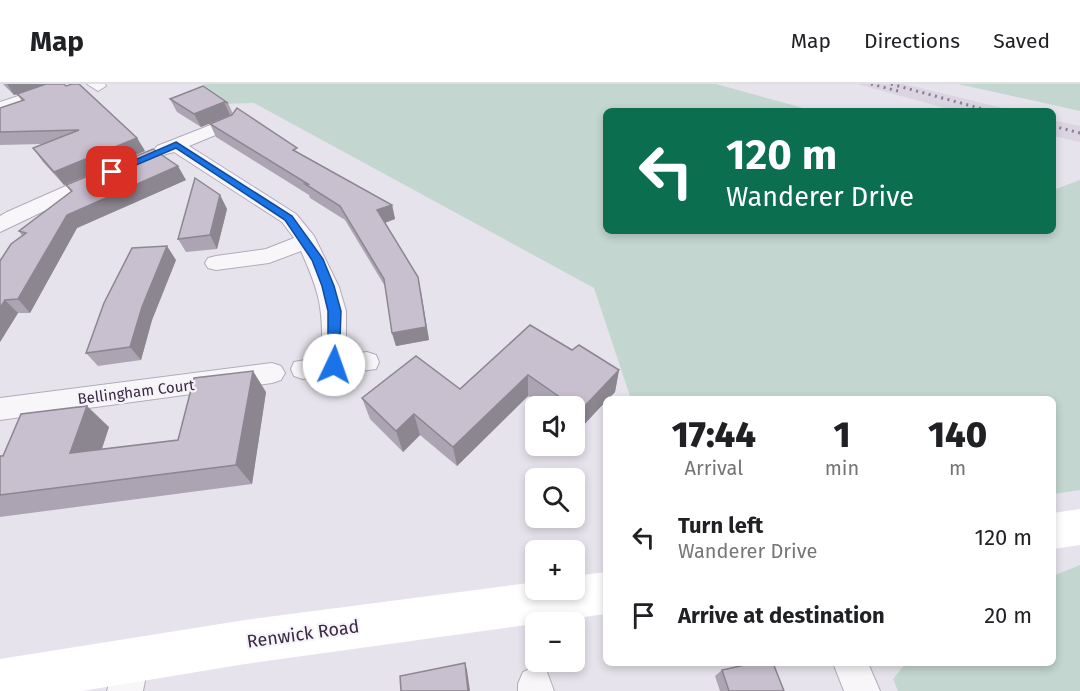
<!DOCTYPE html>
<html lang="en">
<head>
<meta charset="utf-8">
<style>
  body { margin:0; font-family:"Fira Sans",sans-serif; background:#f2f2f2; color:#202124; height:100vh; display:flex; flex-direction:column; font-size:22px; white-space:nowrap }
  * { box-sizing:border-box; margin:0 }
  p { font-size:20px; color:#757577 }
  .icon { flex:none; width:33px; height:33px; fill:none; stroke:currentColor; stroke-width:2; stroke-linecap:round; stroke-linejoin:round }
  .map { position:relative; flex:1; overflow:hidden }
  .drawer { position:absolute; left:603px; top:312px; width:453px; height:270px; display:flex; flex-direction:column; background:#fff; border-radius:9px; box-shadow:0 3px 9px #0003 }
  .drawer>* { flex:none }
  .hud { position:absolute; left:603px; top:24px; width:453px; height:126px; border-radius:9px; box-shadow:0 3px 9px #0003; background:#0b6e4f; color:#fff; overflow:hidden }
  .controls { position:absolute; left:525px; top:312px; display:grid; gap:12px }
  .controls a { display:grid; place-items:center; width:60px; height:60px; border-radius:9px; background:#fff; box-shadow:0 3px 9px #0003; font-size:30px }
  .pin { position:absolute; display:grid; place-items:center; width:51px; height:51px; color:#fff; margin:-26px; border-radius:12px; box-shadow:0 3px 9px #0006 }
  .me { position:absolute; width:66px; margin:-33px; rotate:3deg; stroke-linejoin:round; filter:drop-shadow(0 0 4px #0008) }
  .turn { display:flex; align-items:center; gap:21px; height:126px; padding:0 24px; font-size:27px }
  .turn .icon { width:78px; height:78px; stroke-width:2.5 }
  .turn b { display:block; font-size:42px; line-height:51px }
  .eta { display:flex; justify-content:space-evenly; align-items:center; height:102px; text-align:center }
  .eta b { font-size:36px; font-weight:800; line-height:42px }
  ul { padding:0; list-style:none }
  li { display:flex; align-items:center; gap:18px; height:78px; padding:0 24px }
  li div { flex:1 }
  li b { display:block; font-size:22px }
  li em { font-style:normal }
  header { display:flex; align-items:center; gap:36px; box-sizing:border-box; height:84px; padding:0 30px; background:#fff; border-bottom:2px solid #e0e0e0 }
  header strong { font-size:28px }
  nav { display:flex; gap:33px; margin-inline-start:auto; font-size:21px }
  .map>svg:first-child { display:block }
</style>
</head>
<body>
<header>
<strong>Map</strong>
<nav><a>Map</a><a>Directions</a><a>Saved</a></nav>
</header>
<div class="map">
<svg width="1080" height="607" viewBox="0 0 1080 607">
  <rect width="100%" height="100%" fill="#e7e3ec"/>
  <g fill="#dbd4e1">
    <polygon points="857,0 904,0 1015,27 956,27"/>
    <polygon points="1053,36 1080,42 1080,58 1053,52"/>
  </g>
  <g fill="#c3d6d0">
    <polygon points="205,0 716,0 814,27 606,27 606,147 1053,147 1053,106 1080,96 1080,406 1053,410 1053,315 631,315 594,204 254,19 220,20 196,4"/>
    <polygon points="958,0 1080,0 1080,27"/>
    <polygon points="1080,481 1080,607 898,607 893,595 906,579 1053,579 1053,492"/>
  </g>
  <g fill="none" stroke-linecap="round" stroke-linejoin="round">
    <g stroke="#b3abba" stroke-width="2">
      <g id="street">
        <polygon points="55,0 79,0 77,3 11,26 0,26 0,18"/>
        <polygon points="87,0 105,0 106,2 98,7"/>
        <path d="M231 33 240 38 237 42 189 62 296 130 314 152 339 203 346 227V271L367 268 376 271 379 278 376 285 303 295 294 292 291 285 294 278 322 273C323 225 321 212 301 167L269 179 216 186 208 184 205 179 208 174 216 172 266 165 294 154 282 138 174 68 163 71 154 66 157 62Z"/>
        <polygon points="102,86 109,88 111,92 109,96 0,148 0,132 7,128"/>
        <polygon points="272,279 281,282 285,289 281,296 272,299 0,336 0,314"/>
        <polygon points="132,559 144,564 149,576 143,607 107,607 120,564"/>
        <polygon points="833,579 868,579 880,607 844,607"/>
        <polygon points="535,583 547,588 554,607 518,607 518,600 523,588"/>
      </g>
    </g>
    <use href="#street" fill="#f8f6f9" fill-rule="evenodd"/>
    <g fill="#fff" fill-rule="evenodd">
      <polygon points="1080,425 1080,461 1053,465 1053,429"/>
      <polygon points="606,488 606,530 245,580 82,607 0,607 0,575 245,536 536,498 536,506 574,506 574,492"/>
    </g>
    <g stroke="#8a7b96" stroke-width="3" stroke-dasharray="2 4.5" stroke-linecap="butt">
      <polyline points="871,0 898,7"/>
      <polyline points="891,0 990,27"/>
      <polyline points="1053,42 1080,49"/>
    </g>
  </g>
  <g fill="#aca4b2">
    <polygon points="3,0 64,0 137,54 145,67 64,101 43,78 33,64 42,60 0,61 0,24 22,17 17,10 14,11"/>
    <polygon points="203,2 228,19 233,30 299,69 392,121 395,135 385,139 421,206 429,256 396,262 392,249 386,204 345,136 310,114 309,111 216,53 210,40 231,31 201,43 177,28 170,15"/>
    <polygon points="186,96 77,144 30,229 18,229 0,258 0,177 22,152 19,147 71,108 66,101"/>
    <polygon points="220,111 227,125 217,165 186,168 178,155"/>
    <polygon points="176,176 152,236 141,276 98,282 86,269"/>
    <polygon points="572,266 619,286 615,308 608,315 606,315 606,317 578,347 574,345 574,322 543,322 528,312 457,382 420,351 403,368 370,335 362,314 460,305"/>
    <polygon points="266,308 252,400 0,433 0,372 109,343 102,365 178,356"/>
    <polygon points="722,586 784,607 720,607 715,592"/>
  </g>
  <g fill="#8c8691">
    <polygon points="7,0 49,0 14,11"/>
    <polygon points="224,18 230,31 201,43 194,30"/>
    <polygon points="137,54 145,67 64,101 54,88"/>
    <polygon points="178,82 186,96 77,144 30,229 18,215 67,131"/>
    <polygon points="220,111 227,125 217,165 210,151"/>
    <polygon points="392,121 395,135 381,140 377,126"/>
    <polygon points="167,162 176,176 152,236 141,276 130,263 142,223"/>
    <polygon points="418,193 429,256 396,262 392,249"/>
    <polygon points="5,216 18,229 0,258 0,224"/>
    <polygon points="619,286 615,308 608,315 606,315 606,317 578,347 580,327"/>
    <polygon points="253,287 266,308 252,400 236,381"/>
    <polygon points="528,291 528,312 457,382 453,363"/>
    <polygon points="87,322 109,343 94,388 70,369"/>
    <polygon points="414,330 420,351 403,368 396,347"/>
    <polygon points="465,579 467,586 470,607 468,607"/>
  </g>
  <g fill="#c8bfcf" stroke="#8c8691" stroke-width="1.5">
    <polygon points="46,0 64,0 66,2 72,0 79,0 137,54 54,88 33,64 79,46 0,48 0,24 24,16 17,10"/>
    <polygon points="203,2 228,19 224,18 194,30 170,15"/>
    <polygon points="237,24 297,64 293,66 392,121 377,126 418,193 426,243 392,249 384,195 340,122 305,100 308,100 210,40 232,31"/>
    <polygon points="153,65 178,82 67,131 18,215 5,216 0,224 0,177 11,160 26,149 19,147 72,107 66,101"/>
    <polygon points="195,94 220,111 210,151 178,155"/>
    <polygon points="167,162 142,223 130,263 86,269 104,219 132,164"/>
    <polygon points="530,241 572,266 579,261 619,286 580,327 528,291 453,363 414,330 396,347 362,314 416,272 460,305"/>
    <polygon points="253,287 236,381 0,411 0,372 3,372 21,330 87,322 70,369 178,356 194,294"/>
    <polygon points="465,579 468,607 401,607 400,592"/>
    <polygon points="754,579 773,579 784,607 729,607 722,586"/>
  </g>
  <polygon fill="#1a73e8" stroke="#114b97" stroke-width="1.5" points="176,58 292,132 323,175 334,202 341,227 339,284 334,286 328,281 328,227 322,202 312,176 285,136 176,64 115,90 107,88"/>
  <g text-anchor="middle" dominant-baseline="central" stroke-width="4.5" stroke-linejoin="round" paint-order="stroke">
    <g font-size="15" fill="#392945" stroke="#f6f3f9">
      <text transform="translate(136 308) rotate(-7)">Bellingham Court</text>
    </g>
    <g font-size="18" fill="#392945" stroke="#f6f3f9">
      <text transform="translate(303 550) rotate(-8)">Renwick Road</text>
    </g>
  </g>
</svg>
<div class="controls">
<a><svg class="icon" aria-label="sound" viewBox="0 0 24 24"><path d="M4 9h4l5-4v14l-5-4H4zM17 9q2 3 0 6"/></svg></a>
<a><svg class="icon" aria-label="search" viewBox="0 0 24 24"><circle cx="10" cy="10" r="6"/><path d="M15 15l6 6"/></svg></a>
<a>+</a>
<a>−</a>
</div>
<div class="pin" style="left:112px;top:88px;background:#d93025"><svg class="icon" aria-label="arrive" viewBox="0 0 24 24"><path d="M6 21V4h12l-3 4 3 4H6"/></svg></div>
<svg class="me" style="left:334px;top:281px" viewBox="-20 -20 40 40"><circle r="19" fill="#fff"/><path d="M0-13L10 11 0 6-10 11z" fill="#1a73e8"/></svg>
<div class="hud">
<div class="turn"><svg class="icon" aria-label="left" viewBox="0 0 24 24"><path d="M17 20v-9H6M10 6l-5 5 5 5"/></svg><div><b>120 m</b>Wanderer Drive</div></div>
</div>
<section class="drawer">
<div class="eta">
<div><b>17:44</b><p>Arrival</p></div>
<div><b>1</b><p>min</p></div>
<div><b>140</b><p>m</p></div>
</div>
<ul>
<li><svg class="icon" aria-label="left" viewBox="0 0 24 24"><path d="M17 20v-9H6M10 6l-5 5 5 5"/></svg><div><b>Turn left</b><p>Wanderer Drive</p></div><em>120 m</em></li>
<li><svg class="icon" aria-label="arrive" viewBox="0 0 24 24"><path d="M6 21V4h12l-3 4 3 4H6"/></svg><div><b>Arrive at destination</b></div><em>20 m</em></li>
</ul>
</section>
</div>
</body>
</html>
